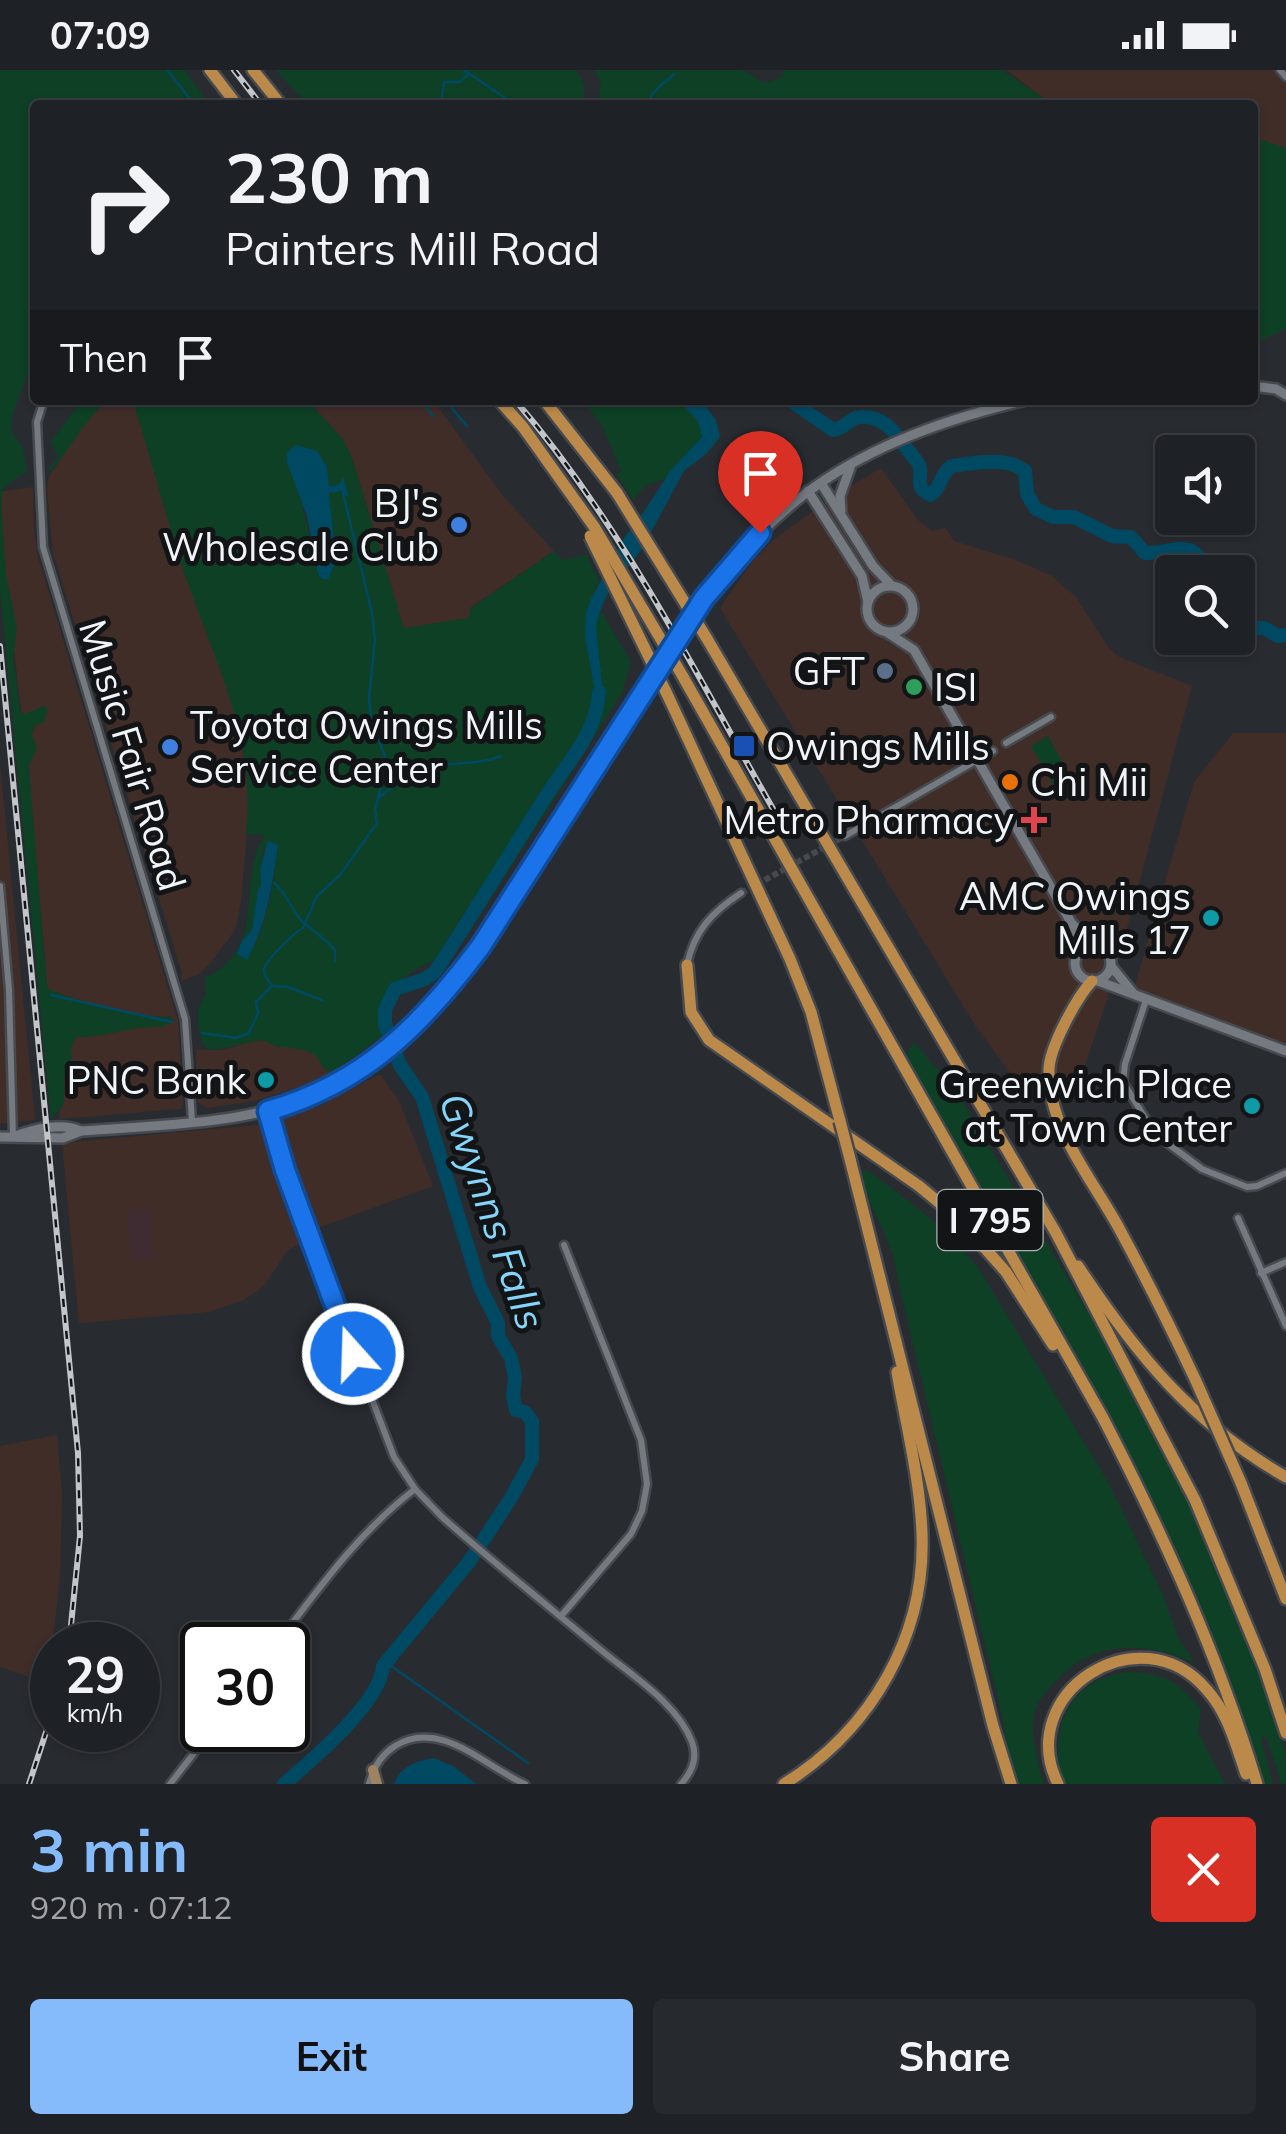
<!DOCTYPE html>
<html lang="en">
<head>
<meta charset="utf-8">
<style>
  body { margin:0; font-family:Mulish,sans-serif; background:#26292d; color:#f1f3f6; height:100vh; display:flex; flex-direction:column; font-size:38px; white-space:nowrap }
  * { box-sizing:border-box; margin:0 }
  p { font-size:32px; color:#a1a3a7 }
  .icon { flex:none; width:55px; height:55px; fill:none; stroke:currentColor; stroke-width:2; stroke-linecap:round; stroke-linejoin:round }
  .map { position:relative; height:1714px; overflow:hidden }
  .side { display:flex; flex-direction:column; background:#1e2125; flex:1 }
  .side>* { flex:none }
  .guide { position:absolute; left:30px; top:30px; width:1228px; height:305px; border-radius:10px; box-shadow:0 2px 8px #0004,0 0 0 2px #3c3e42; background:#1e2125; color:#f1f3f6; overflow:hidden }
  .buttons { position:absolute; left:1155px; top:365px; display:grid; gap:20px }
  .buttons a { display:grid; place-items:center; width:100px; height:100px; border-radius:10px; background:#1e2125; box-shadow:0 2px 8px #0004,0 0 0 2px #3c3e42; font-size:50px }
  .speed { position:absolute; left:30px; top:1552px; display:flex; gap:20px; font-size:50px; font-weight:700; text-align:center }
  .speed>* { display:grid; place-content:center; width:130px; height:130px; border-radius:50%; background:#1e2125; box-shadow:0 2px 8px #0004,0 0 0 2px #3c3e42; line-height:1 }
  .speed small { font-size:25px; font-weight:400 }
  .speed .limit { border:5px solid #111; border-radius:15px; background:#fff; color:#111 }
  .pin { position:absolute; display:grid; place-items:center; width:85px; height:85px; color:#fff; margin:-102px -42px; border-radius:50% 50% 50% 0; rotate:-45deg; box-shadow:0 0 10px #0007 }
  .pin .icon { rotate:45deg }
  .me { position:absolute; width:110px; margin:-55px; rotate:340deg; stroke-linejoin:round; filter:drop-shadow(0 0 8px #0008) }
  .turn { display:flex; align-items:center; gap:35px; height:210px; padding:0 30px; font-size:45px }
  .turn .icon { width:130px; height:130px; stroke-width:2.5 }
  .turn b { display:block; font-size:70px; line-height:85px }
  .then { display:flex; align-items:center; height:95px; padding:0 30px; background:#0003; gap:20px; font-size:38px }
  .round { display:grid; place-items:center; flex:none; width:105px; height:105px; border-radius:10px; background:#26292d }
  .head { display:flex; align-items:center; justify-content:space-between; height:170px; padding:0 30px }
  h1 { font-size:60px; font-weight:700; line-height:75px; color:#86bbfb }
  .action { display:flex; gap:20px; margin-top:auto; padding:20px 30px }
  .action a { flex:1; height:115px; border-radius:10px; background:#86bbfb; color:#111; font-size:40px; font-weight:700; line-height:115px; text-align:center }
  .action a+a { background:#26292d; color:#f1f3f6 }
  .status { display:flex; justify-content:space-between; align-items:center; height:70px; padding:0 50px; background:#1e2125; direction:ltr }
  .status svg { height:28px; fill:currentColor }
  .map>svg:first-child { display:block }
</style>
</head>
<body>
<div class="status"><b>07:09</b><svg viewBox="0 0 49 12"><path d="M0 12V9h3v3zM5 12V6h3v6zM10 12V3h3v9zM15 12V0h3v12zM26 1h20v11H26zM47 4h2v5h-2z"/></svg></div>
<div class="map">
<svg width="1286" height="1714" viewBox="0 0 1286 1714">
  <rect width="100%" height="100%" fill="#282c31"/>
  <g fill="#412d28">
    <polygon points="1007,0 1286,0 1286,152 1253,137 1252,35 1052,35"/>
    <polygon points="107,330 133,330 184,500 236,639 250,727 241,832 235,860 209,895 197,905 181,911 182,903 53,483 47,420 49,407 81,357"/>
    <polygon points="307,330 433,330 503,426 554,481 470,538 470,548 404,559 352,388 342,368"/>
    <polygon points="881,398 918,450 932,461 945,458 954,471 1016,490 1052,506 1076,527 1108,577 1119,587 1192,616 1111,918 1084,998 1071,1020 1027,1026 975,955 720,538 753,491 774,469 839,423"/>
    <polygon points="33,417 34,463 39,490 178,951 183,1034 180,1039 60,1049 24,665 0,459 0,422"/>
    <polygon points="1233,663 1286,663 1286,985 1131,929 1194,712"/>
    <polygon points="0,694 35,1050 0,1054"/>
    <polygon points="329,947 336,1000 309,1014 254,1031 207,1038 197,1031 196,980 224,980"/>
    <polygon points="380,1004 399,1031 433,1116 315,1159 316,1164 287,1181 264,1216 244,1230 209,1242 79,1253 62,1073 257,1055 320,1036"/>
    <polygon points="57,1365 62,1424 60,1506 48,1613 0,1597 0,1376"/>
  </g>
  <polygon fill="#3f2c33" points="150,1138 154,1188 131,1190 127,1140"/>
  <g fill="#0d4025" fill-rule="evenodd">
    <path d="M0 0H184L210 35H35V283L12 347 11 361 23 378 27 401 5 416 1 429 6 504 17 559 13 587 20 641 24 644 44 636 48 640 44 652 35 656 32 665 37 678 29 696 47 918C68 929 148 951 171 946L172 950C166 958 162 956 151 957 126 958 101 968 77 967L71 978 73 998 64 1008V1034L51 1050 0 520Z"/>
    <path d="M276 0H575C584 9 586 22 583 35H308Z"/>
    <polygon points="594,0 742,0 765,13 782,7 784,0 1002,0 1054,35 598,35 601,13"/>
    <polygon points="1263,70 1286,78 1286,259 1253,274 1253,73"/>
    <path d="M82 330H107C83 352 70 380 50 402L49 398 58 387 51 372Z"/>
    <path d="M133 330H307L342 368 352 388 404 558 469 548 470 539 554 481 562 490 586 485 599 510 592 526 631 592 622 623 473 856 467 838 434 891C415 897 384 917 382 939 381 947 384 957 385 964L332 1003 323 998C313 969 283 985 263 970L212 980 203 975C198 958 194 939 206 925L205 908C271 877 234 811 265 765L246 764C257 667 213 589 183 499 165 443 150 386 133 330ZM327 397 329 416 334 420 329 423 336 491 318 504 301 428ZM278 775C273 815 268 855 247 889L248 863 252 860 258 819 261 816 260 799 264 777Z"/>
    <polygon points="582,330 678,330 698,351 702,367 665,409 646,415 633,430 617,405 621,401 602,355"/>
    <polygon points="1048,666 1073,711 1056,720 1031,676"/>
    <path d="M913 973C927 981 930 998 946 1004L1093 1251 1191 1434 1246 1565 1285 1681 1286 1714H1282L1266 1667 1261 1668 1273 1714H1262L1203 1548 1166 1463 1090 1317 908 991 907 982Z"/>
    <path d="M867 1100C909 1131 951 1160 982 1204L1108 1412 1163 1525 1179 1570 1195 1593C1144 1571 1094 1569 1054 1613 1043 1624 1034 1636 1033 1653 1032 1673 1039 1695 1044 1714H1017L1011 1700 1002 1646 898 1211C894 1167 870 1145 861 1103Z"/>
    <path d="M1128 1602C1166 1603 1177 1611 1201 1639L1198 1662 1225 1714H1064C1056 1703 1057 1688 1058 1675 1062 1631 1085 1608 1128 1602Z"/>
  </g>
  <g fill="#004963">
    <polygon points="678,330 701,330 716,350 720,367 706,384 684,401 642,479 607,525 600,541 596,557 604,632 598,638 585,567 586,542 591,529 624,468 643,443 671,400 702,367 698,351"/>
    <polygon points="297,375 317,381 327,397 329,416 339,415 343,407 349,428 341,421 329,423 336,491 328,509 322,509 318,504 307,446 287,392 287,382"/>
    <path d="M268 771 278 775C272 816 267 853 247 890L237 884 242 871 252 860 258 819 261 816 260 799Z"/>
    <path d="M434 1688 453 1696 476 1714H394C401 1696 416 1691 434 1688Z"/>
  </g>
  <g fill="none" stroke-linecap="round" stroke-linejoin="round">
    <g stroke="#004963" stroke-width="2.5">
      <polyline points="167,0 195,35"/>
      <polyline points="464,0 508,30 523,35"/>
      <polyline points="441,35 444,12 459,12 469,4"/>
      <path d="M648 35C651 20 663 15 674 4"/>
      <polyline points="1252,268 1254,265"/>
      <polyline points="421,330 433,346"/>
      <polyline points="445,330 467,356"/>
      <path d="M378 728C389 721 400 709 412 703 439 689 472 698 501 686"/>
      <path d="M274 813C288 823 291 842 304 853 315 861 325 870 335 880V891"/>
      <polyline points="272,916 288,917 322,930"/>
      <polyline points="51,925 172,952"/>
      <path d="M202 963 236 968 249 963 258 943 256 932 272 916C269 911 264 906 264 901 263 892 295 862 303 858L317 826 340 805 377 753 375 740 387 692 371 649 369 628 375 570 372 543 343 423"/>
      <polyline points="387,1593 528,1693"/>
    </g>
    <g stroke="#004963" stroke-width="14">
      <path d="M790 330 833 360C846 359 849 347 861 347 887 345 898 368 911 384 914 389 919 392 920 398 922 412 914 416 930 425 942 418 940 403 952 396 974 393 1007 386 1025 401L1027 424 1036 439 1053 447H1074L1112 466 1131 467 1145 483C1172 484 1194 465 1207 502"/>
      <polyline points="1238,535 1249,558 1264,558 1278,566 1286,565"/>
      <path d="M284 1714C311 1691 381 1632 383 1596L469 1492 511 1428 532 1389V1351L525 1342 516 1340 513 1326 515 1307 511 1288 498 1266V1253L480 1217 422 1027 400 995 385 954V940L395 919 425 909 435 902C472 846 507 788 543 731 565 694 596 667 599 622"/>
    </g>
    <polyline stroke="#464a4f" stroke-width="6" stroke-dasharray="6 3" stroke-linecap="butt" points="741,823 845,766"/>
    <g stroke="#464a4f" stroke-width="11">
      <g id="street">
        <polyline points="1280,0 1286,7"/>
        <polyline points="43,333 37,352 43,477 185,949 192,1051"/>
        <polyline points="1006,673 1051,647"/>
        <polyline points="845,766 993,681"/>
        <polyline points="0,816 9,920 13,1067"/>
        <path d="M687 895C694 861 712 842 741 823"/>
        <polyline points="1146,930 1125,994 1123,1012 1155,1064 1202,1099 1247,1117 1257,1116 1286,1103"/>
        <path d="M268 1041 298 1135 394 1387 415 1419 442 1447C494 1493 548 1536 601 1580 631 1605 678 1634 692 1672 698 1688 692 1702 681 1714"/>
        <polyline points="1238,1148 1286,1256"/>
        <polyline points="1261,1203 1286,1192"/>
        <polyline points="561,1546 631,1464 642,1441 647,1414 641,1370 564,1175"/>
        <path d="M276 1575C319 1518 358 1463 415 1419"/>
        <polyline points="170,1714 212,1660"/>
        <path d="M369 1714C373 1698 381 1685 395 1676 441 1648 485 1697 525 1714"/>
      </g>
    </g>
    <g stroke="#464a4f" stroke-width="14">
      <g id="secondary">
        <polyline points="1252,316 1276,319 1286,325"/>
        <polyline points="821,413 873,496 892,516"/>
        <polyline points="808,421 862,506 868,532"/>
        <polyline points="841,441 840,426 850,398"/>
        <circle cx="890" cy="539" r="23"/>
        <polyline points="888,563 914,580 1072,854 1077,883"/>
        <polyline points="1072,854 1096,874"/>
        <circle cx="1093" cy="893" r="18"/>
        <polyline points="1111,896 1133,923"/>
        <polyline points="1098,911 1286,981"/>
        <path d="M16 1066C34 1059 62 1052 81 1061"/>
        <path d="M0 1067 63 1068 81 1061C167 1054 261 1056 339 1013 418 971 470 894 517 821 558 757 599 693 639 629 687 553 733 479 805 424 868 376 952 347 1027 330"/>
      </g>
    </g>
    <g stroke="#464a4f" stroke-width="15">
      <polyline id="primary" points="373,1700 377,1714"/>
    </g>
    <g stroke="#464a4f" stroke-width="16">
      <g id="highway">
        <polyline points="210,0 237,35"/>
        <polyline points="253,0 281,35"/>
        <polyline points="499,330 523,357 595,458"/>
        <polyline points="544,330 617,423"/>
        <polyline points="706,567 1056,1163 1195,1430 1265,1599 1286,1663"/>
        <path d="M682 605 1103 1348C1164 1466 1219 1587 1257 1714"/>
        <polyline points="668,626 790,889 811,942 840,1051"/>
        <polyline points="687,895 691,942 709,970 919,1116 959,1149 1006,1202 1053,1275"/>
        <path d="M1092 911C1077 927 1049 978 1049 1000 1048 1059 1094 1111 1120 1160 1147 1210 1172 1260 1196 1311"/>
        <polyline points="850,1089 993,1656 1011,1714"/>
        <path d="M1078 1196C1137 1285 1192 1353 1286 1407"/>
        <polyline points="1241,1413 1286,1529"/>
        <path d="M784 1714C871 1660 926 1566 922 1463 920 1409 906 1355 897 1302"/>
        <path d="M1058 1714C1013 1623 1140 1541 1207 1620 1228 1643 1236 1675 1246 1704"/>
      </g>
    </g>
    <use href="#street" stroke="#757980" stroke-width="6"/>
    <use href="#secondary" stroke="#757980" stroke-width="9"/>
    <use href="#primary" stroke="#9f8360" stroke-width="10"/>
    <use href="#highway" stroke="#bb8a4b" stroke-width="11"/>
    <g stroke="#c2c5c9" stroke-width="6">
      <g id="rail">
        <polyline points="234,0 261,35"/>
        <path d="M515 330C625 458 701 614 785 760"/>
        <polyline points="0,576 78,1383 80,1466 69,1575"/>
        <polyline points="29,1714 52,1644"/>
      </g>
    </g>
    <use href="#rail" stroke="#121416" stroke-width="2.5" stroke-dasharray="8" stroke-linecap="butt"/>
    <g stroke="#464a4f" stroke-width="16" stroke-linecap="butt">
      <g id="highway-bridge">
        <polyline points="617,423 706,567"/>
        <polyline points="595,458 682,605"/>
        <polyline points="590,466 668,626"/>
        <polyline points="840,1051 850,1089"/>
        <polyline points="1196,1311 1241,1413"/>
      </g>
    </g>
    <use href="#highway-bridge" stroke="#bb8a4b" stroke-width="11"/>
  </g>
  <g fill="none" stroke-linecap="round" stroke-linejoin="round">
    <g stroke="#114b97" stroke-width="25">
      <path id="route" d="M353 1284 285 1100 268 1041C365 1013 422 955 481 876L704 528 760 463"/>
    </g>
    <use href="#route" stroke="#1a73e8" stroke-width="18"/>
  </g>
  <g fill="#3f7fe0" stroke="#121416" stroke-width="4">
    <circle cx="459" cy="455" r="10"/>
    <circle cx="170" cy="677" r="10"/>
  </g>
  <circle fill="#5c6f8a" stroke="#121416" stroke-width="4" cx="885" cy="601" r="10"/>
  <circle fill="#2e9e5b" stroke="#121416" stroke-width="4" cx="914" cy="617" r="10"/>
  <rect fill="#1a4fb4" stroke="#121416" stroke-width="4" x="732" y="664" width="24" height="24" rx="5"/>
  <circle fill="#e8710a" stroke="#121416" stroke-width="4" cx="1010" cy="712" r="10"/>
  <path fill="#e0444e" stroke="#121416" stroke-width="4" d="M1029 735h10v10h10v10h-10v10h-10v-10h-10v-10h10z"/>
  <g fill="#0f9aa8" stroke="#121416" stroke-width="4">
    <circle cx="1211" cy="848" r="10"/>
    <circle cx="266" cy="1010" r="10"/>
    <circle cx="1252" cy="1036" r="10"/>
  </g>
  <g text-anchor="middle" dominant-baseline="central" stroke-width="10" stroke-linejoin="round" paint-order="stroke">
    <rect fill="#121416" stroke="#aeb1b4" stroke-width="2.5" x="937.5" y="1120" width="105" height="60" rx="8"/>
    <g font-size="35" font-weight="bold" fill="#f1f4f8">
      <text x="990" y="1150">I 795</text>
    </g>
    <g font-size="38" fill="#f1f4f8" stroke="#121416" text-anchor="end">
      <text x="439" y="433">BJ's<tspan x="439" dy="44">Wholesale Club</tspan></text>
      <text x="865" y="601">GFT</text>
      <text x="934" y="617" text-anchor="start">ISI</text>
      <text x="190" y="655" text-anchor="start">Toyota Owings Mills<tspan x="190" dy="44">Service Center</tspan></text>
      <text x="766" y="676" text-anchor="start">Owings Mills</text>
      <text x="1030" y="712" text-anchor="start">Chi Mii</text>
      <text x="1014" y="750">Metro Pharmacy</text>
      <text x="1191" y="826">AMC Owings<tspan x="1191" dy="44">Mills 17</tspan></text>
      <text x="246" y="1010">PNC Bank</text>
      <text x="1232" y="1014">Greenwich Place<tspan x="1232" dy="44">at Town Center</tspan></text>
    </g>
    <g font-size="38" fill="#f1f4f8" stroke="#121416">
      <text transform="translate(133 685) rotate(73)">Music Fair Road</text>
    </g>
    <g font-size="40" font-style="italic" fill="#85d4fa" stroke="#121416">
      <text transform="translate(493 1141) rotate(71)">Gwynns Falls</text>
    </g>
  </g>
</svg>
<div class="buttons">
<a><svg class="icon" aria-label="sound" viewBox="0 0 24 24"><path d="M4 9h4l5-4v14l-5-4H4zM17 9q2 3 0 6"/></svg></a>
<a><svg class="icon" aria-label="search" viewBox="0 0 24 24"><circle cx="10" cy="10" r="6"/><path d="M15 15l6 6"/></svg></a>
</div>
<div class="speed"><div>29<small>km/h</small></div><div class="limit">30</div></div>
<div class="pin" style="left:760px;top:463px;background:#d93025"><svg class="icon" aria-label="arrive" viewBox="0 0 24 24"><path d="M6 21V4h12l-3 4 3 4H6"/></svg></div>
<svg class="me" style="left:353px;top:1284px" viewBox="-20 -20 40 40"><circle r="17" fill="#1a73e8" stroke="#fff" stroke-width="3"/><path d="M0-11L8 9 0 5-8 9z" fill="#fff"/></svg>
<div class="guide">
<div class="turn"><svg class="icon" aria-label="right" viewBox="0 0 24 24"><path d="M7 20v-9h11M14 6l5 5-5 5"/></svg><div><b>230 m</b>Painters Mill Road</div></div>
<div class="then">Then<svg class="icon" aria-label="arrive" viewBox="0 0 24 24"><path d="M6 21V4h12l-3 4 3 4H6"/></svg></div>
</div>
</div>
<section class="side">
<div class="head"><div><h1>3 min</h1><p>920 m · 07:12</p></div><a class="round" style="background:#d93025;color:#fff"><svg class="icon" aria-label="close" viewBox="0 0 24 24"><path d="M6 6l12 12M18 6L6 18"/></svg></a></div>
<div class="action"><a>Exit</a><a>Share</a></div>
</section>
</body>
</html>
